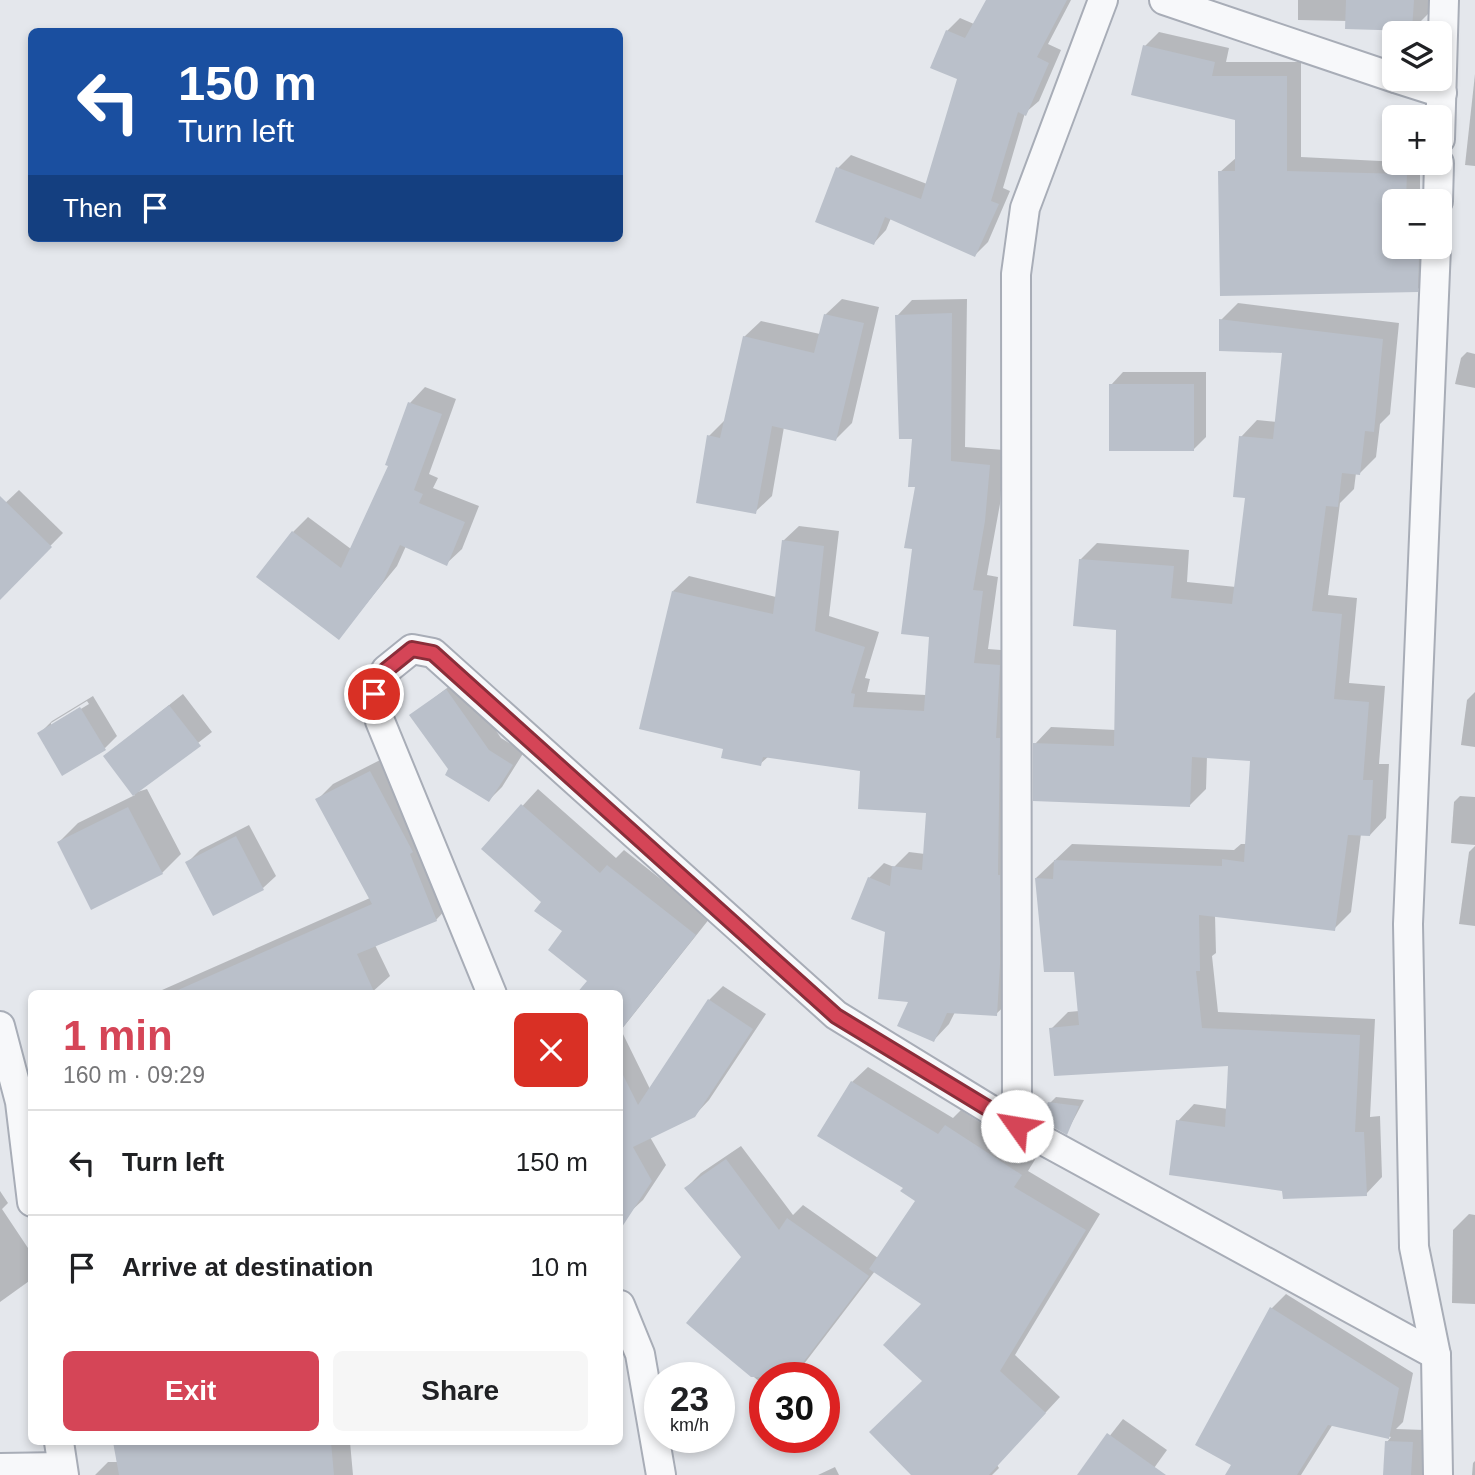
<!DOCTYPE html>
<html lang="en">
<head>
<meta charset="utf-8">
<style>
  body { margin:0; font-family:Arial,sans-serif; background:#f6f6f6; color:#202124; height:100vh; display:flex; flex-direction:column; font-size:26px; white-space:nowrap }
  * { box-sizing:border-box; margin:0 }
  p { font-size:23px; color:#757577 }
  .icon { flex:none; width:38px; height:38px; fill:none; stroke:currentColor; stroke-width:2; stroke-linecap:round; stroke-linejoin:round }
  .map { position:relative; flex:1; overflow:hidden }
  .details { position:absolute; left:28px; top:990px; width:595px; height:455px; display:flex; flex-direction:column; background:#fff; border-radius:10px; box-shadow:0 4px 10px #0003 }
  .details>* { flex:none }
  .banner { position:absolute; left:28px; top:28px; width:595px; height:214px; border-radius:10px; box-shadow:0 4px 10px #0003; background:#1a4fa0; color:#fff; overflow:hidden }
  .fabs { position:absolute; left:1382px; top:21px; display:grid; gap:14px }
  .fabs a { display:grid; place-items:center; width:70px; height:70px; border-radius:10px; background:#fff; box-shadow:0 4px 10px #0003; font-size:35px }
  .speed { position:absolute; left:644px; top:1362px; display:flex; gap:14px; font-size:35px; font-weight:700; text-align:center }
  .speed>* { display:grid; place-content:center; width:91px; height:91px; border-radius:50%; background:#fff; box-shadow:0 4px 10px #0003; line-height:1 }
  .speed small { font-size:18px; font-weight:400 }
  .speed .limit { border:10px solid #d22; background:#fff; color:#111 }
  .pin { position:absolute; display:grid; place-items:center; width:60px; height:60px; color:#fff; margin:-30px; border:4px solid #fff; border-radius:50%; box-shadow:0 2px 7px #0007 }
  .me { position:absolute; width:77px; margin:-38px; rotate:302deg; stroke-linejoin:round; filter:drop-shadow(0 0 5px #0008) }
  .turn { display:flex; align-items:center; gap:24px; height:147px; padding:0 35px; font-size:32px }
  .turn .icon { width:91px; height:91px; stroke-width:2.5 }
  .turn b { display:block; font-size:49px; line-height:60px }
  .then { display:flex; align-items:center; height:66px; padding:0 35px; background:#0003; gap:14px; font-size:26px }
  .round { display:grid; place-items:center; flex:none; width:74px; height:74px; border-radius:10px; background:#f6f6f6 }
  .headline { display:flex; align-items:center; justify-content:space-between; height:119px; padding:0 35px }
  h1 { font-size:42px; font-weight:800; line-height:52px; color:#d54557 }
  .cta { display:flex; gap:14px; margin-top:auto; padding:14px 35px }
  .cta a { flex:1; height:80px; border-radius:10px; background:#d54557; color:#fff; font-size:28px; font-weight:800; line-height:80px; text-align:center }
  .cta a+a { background:#f6f6f6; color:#202124 }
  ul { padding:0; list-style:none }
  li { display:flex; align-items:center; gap:21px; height:105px; padding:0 35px; border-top:2px solid #e0e0e0 }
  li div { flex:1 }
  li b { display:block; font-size:26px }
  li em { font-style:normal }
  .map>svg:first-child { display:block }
</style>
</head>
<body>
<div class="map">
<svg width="1475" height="1475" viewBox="0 0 1475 1475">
  <rect width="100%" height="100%" fill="#e4e7ec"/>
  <g fill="#0003" fill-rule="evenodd">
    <polygon points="988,0 1071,0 1048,44 1061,50 1039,101 1025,113 1003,188 1010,191 988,242 975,255 891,218 886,230 874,243 818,221 838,168 851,155 927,184 959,78 947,31 960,18 974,24"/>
    <polygon points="1298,0 1429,0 1429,13 1412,30 1347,21 1298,20"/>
    <polygon points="1159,32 1229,48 1226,62 1301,62 1301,157 1420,163 1420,201 1395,201 1395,247 1432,247 1431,276 1417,290 1220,172 1237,157 1237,118 1145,46"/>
    <polygon points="1475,74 1475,166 1465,165"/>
    <polygon points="842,299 879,307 852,423 836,439 784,427 772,496 755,512 709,436 725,420 744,337 761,321 820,334 825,315"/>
    <polygon points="967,299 965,447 1004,450 1000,504 987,575 998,577 988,649 1014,651 1012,999 996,1014 955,1012 949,1024 934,1040 910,1000 869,878 884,863 894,867 909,852 925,854 928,812 862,770 769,756 760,764 725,747 673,591 689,576 776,597 783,541 799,526 839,531 829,616 879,632 865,678 870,679 867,692 926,695 931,636 914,548 917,486 914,437 897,316 912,300"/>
    <polygon points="1238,303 1399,323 1390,414 1380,424 1376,457 1360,473 1356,473 1354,489 1340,503 1328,595 1357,598 1349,683 1385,686 1379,764 1389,764 1386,818 1370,835 1361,834 1351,912 1334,929 1215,915 1216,953 1212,956 1218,1012 1375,1019 1370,1117 1380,1116 1382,1177 1366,1194 1284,1189 1178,1121 1194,1104 1228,1109 1230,1065 1051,1029 1068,1012 1079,1011 1075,970 1036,878 1053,862 1072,844 1234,850 1241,844 1247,844 1252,760 1207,756 1206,789 1190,805 1035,744 1051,727 1116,730 1118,628 1080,560 1097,543 1189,550 1187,582 1236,587 1247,497 1241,437 1257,420 1277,422 1284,351 1221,320"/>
    <polygon points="1467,352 1475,354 1475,388 1455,384 1461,358"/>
    <polygon points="1123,372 1206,372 1206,437 1194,449 1111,385"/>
    <polygon points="425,387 456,399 429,474 438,478 433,488 479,506 462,549 446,564 406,546 397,566 339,637 293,532 308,517 351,549 390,465 410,403"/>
    <polygon points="19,490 63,533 2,595 0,508"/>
    <polygon points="460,678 501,738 524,752 502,787 489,800 450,769 412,715"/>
    <polygon points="1475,692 1475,747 1461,745 1467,700"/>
    <polygon points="183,694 212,732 134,793 147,789 181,854 162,873 59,842 78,823 135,795 105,756"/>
    <path d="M93 696 117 736 105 748 39 734 52 721ZM87 701 89 704 51 727V723Z"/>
    <polygon points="386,757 451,904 436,920 375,945 390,976 370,994 153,994 370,898 318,799 333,784"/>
    <polygon points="538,789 616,858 624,850 710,918 621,1030 650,1089 709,1000 723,986 766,1014 709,1100 694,1116 650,1137 666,1165 643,1200 629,1213 620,1195 620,994 578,994 589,980 564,931 543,902 483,849"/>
    <polygon points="1460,796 1475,797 1475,845 1451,843 1454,802"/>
    <polygon points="249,825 276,876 263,888 187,863 200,850"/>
    <polygon points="1475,846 1475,926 1459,924 1469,852"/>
    <polygon points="868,1067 953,1118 961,1110 1036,1158 1028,1171 1100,1214 1015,1355 1060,1397 997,1465 999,1468 992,1475 913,1475 924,1381 924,1303 875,1271 794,1377 765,1377 765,1386 688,1323 743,1257 686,1188 701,1173 741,1146 793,1215 803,1205 878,1258 918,1201 905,1187 852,1082"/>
    <polygon points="1056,1097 1084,1100 1067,1132 1050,1103"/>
    <polygon points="0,1191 8,1203 2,1209 32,1254 32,1279 0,1302"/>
    <polygon points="1469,1214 1475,1215 1475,1304 1452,1303 1453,1230"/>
    <polygon points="1286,1294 1413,1373 1403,1422 1396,1429 1425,1430 1422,1475 1385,1475 1387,1442 1391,1437 1333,1424 1301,1475 1227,1475 1234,1465 1271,1309"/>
    <polygon points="1123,1419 1167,1450 1149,1475 1079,1475"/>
    <polygon points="115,1442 350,1442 353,1475 95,1475 108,1462 119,1462"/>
    <polygon points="1475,1461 1475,1475 1472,1475 1473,1463"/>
    <polygon points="835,1467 839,1475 818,1475"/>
  </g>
  <g fill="#bac0ca">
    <polygon points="986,0 1067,0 1037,57 1049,63 1026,116 1018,112 991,201 999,204 975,257 885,217 874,245 815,222 836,167 921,199 957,79 930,68 946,30 965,38"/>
    <polygon points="1346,0 1414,0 1412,31 1345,29"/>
    <polygon points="1143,45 1215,62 1212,76 1287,76 1287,171 1407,174 1406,201 1395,201 1395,247 1406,247 1406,255 1419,254 1418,292 1220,296 1218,171 1235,171 1235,120 1131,95"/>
    <polygon points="952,313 951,461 990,465 985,521 973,590 983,591 974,663 1000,665 996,738 1000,738 998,875 1000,875 1000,965 997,1016 947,1013 934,1042 897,1026 908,1002 878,999 885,932 851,919 868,877 890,886 892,866 922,870 926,813 858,809 860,771 763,757 761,766 721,758 723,749 639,729 672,591 773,614 782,540 824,546 815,631 865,647 851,693 855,694 853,707 924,711 929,637 901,634 912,549 904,548 915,487 908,487 912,439 899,439 895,315"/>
    <polygon points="824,314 864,323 836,441 772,426 756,514 696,503 707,435 720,438 743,336 814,353"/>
    <polygon points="1219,319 1383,339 1374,432 1365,431 1360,475 1342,473 1338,507 1326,506 1312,611 1342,614 1334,699 1369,702 1363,780 1373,780 1370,836 1348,835 1335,931 1199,915 1200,971 1196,971 1202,1028 1360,1035 1355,1132 1364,1132 1367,1196 1283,1199 1282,1191 1169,1175 1176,1120 1225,1127 1228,1066 1054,1076 1049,1028 1079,1025 1074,972 1044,972 1035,878 1053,879 1054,860 1222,866 1222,859 1244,862 1250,761 1192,757 1190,807 1033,801 1033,743 1114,746 1116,630 1073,626 1079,559 1174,566 1171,598 1232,604 1245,498 1233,497 1239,436 1273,439 1282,353 1219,351"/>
    <rect x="1109" y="384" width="85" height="67"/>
    <polygon points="408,402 442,414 414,490 423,494 419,503 465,522 447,566 400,545 382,584 339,640 256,577 292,531 341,568 388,466 385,465"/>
    <polygon points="0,496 52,547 0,600"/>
    <polygon points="446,689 489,750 513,765 489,802 445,775 448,769 409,715"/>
    <polygon points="169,705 201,746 133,796 103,756"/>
    <polygon points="80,707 106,750 62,776 37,733"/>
    <polygon points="370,771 413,852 410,854 437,921 357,954 375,994 169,994 372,904 315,799"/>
    <polygon points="521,804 600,873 607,865 696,935 620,1031 620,994 576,994 587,981 548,950 562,931 534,911 541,902 481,849"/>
    <polygon points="128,807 163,874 91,910 57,842"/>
    <polygon points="236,836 264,890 213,916 185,862"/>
    <polygon points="708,999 753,1029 695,1117 633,1147 652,1181 620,1230 620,1069 638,1105"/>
    <polygon points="851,1081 938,1134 945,1125 1022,1175 1014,1187 1086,1230 1000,1371 1046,1413 989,1475 911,1475 869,1432 922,1381 883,1345 921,1304 869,1269 915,1201 900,1191 903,1188 817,1136"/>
    <polygon points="1048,1102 1079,1106 1067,1135 1041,1120"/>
    <polygon points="726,1159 779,1230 787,1218 869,1276 792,1377 751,1377 686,1323 741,1257 684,1188"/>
    <polygon points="1270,1307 1399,1388 1389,1439 1328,1425 1297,1475 1225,1475 1231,1465 1195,1445"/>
    <polygon points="1107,1433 1166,1475 1077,1475"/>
    <polygon points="1385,1441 1413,1442 1411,1475 1383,1475"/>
    <polygon points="113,1442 331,1442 334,1475 119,1475"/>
  </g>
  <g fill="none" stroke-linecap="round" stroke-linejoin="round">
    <g stroke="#a8adb7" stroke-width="32">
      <g id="minor">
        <polyline points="1164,0 1395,78"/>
        <polyline points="1398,79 1442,93"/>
        <polyline points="1440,139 1444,0"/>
        <polyline points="1438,201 1439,163"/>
        <polyline points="1436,247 1408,924 1414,1247 1436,1355 1438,1475"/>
        <polyline points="492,994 380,721 374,694 386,670 412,649 433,653 836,1015 1017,1126 1436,1355"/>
        <polyline points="0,1026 20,1102 32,1202"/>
        <polyline points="1017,1126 1016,274 1025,208 1103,0"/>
        <polyline points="620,1305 640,1354 661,1475"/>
        <polyline points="59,1442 64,1475"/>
        <polyline points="0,1468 62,1467"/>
      </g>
    </g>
    <use href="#minor" stroke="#f7f8fa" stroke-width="28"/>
  </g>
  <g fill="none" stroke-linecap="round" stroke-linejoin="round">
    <g stroke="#8a2d39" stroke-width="18">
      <polyline id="route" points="374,694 386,670 412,649 433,653 836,1016 1017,1126"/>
    </g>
    <use href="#route" stroke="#d54557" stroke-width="12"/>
  </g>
</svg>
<div class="fabs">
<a><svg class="icon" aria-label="layers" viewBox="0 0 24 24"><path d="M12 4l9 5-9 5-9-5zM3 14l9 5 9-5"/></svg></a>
<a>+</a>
<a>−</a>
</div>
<div class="speed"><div>23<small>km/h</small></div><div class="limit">30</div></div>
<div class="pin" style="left:374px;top:694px;background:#d93025"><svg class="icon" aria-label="arrive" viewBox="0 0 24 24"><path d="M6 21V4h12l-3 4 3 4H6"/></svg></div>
<svg class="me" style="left:1017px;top:1126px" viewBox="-20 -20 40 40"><circle r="19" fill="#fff"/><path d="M0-13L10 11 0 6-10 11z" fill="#d54557"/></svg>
<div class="banner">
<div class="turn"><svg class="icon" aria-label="left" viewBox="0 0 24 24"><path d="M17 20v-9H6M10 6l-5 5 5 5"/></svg><div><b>150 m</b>Turn left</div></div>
<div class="then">Then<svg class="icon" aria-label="arrive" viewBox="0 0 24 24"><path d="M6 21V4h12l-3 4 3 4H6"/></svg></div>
</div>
<section class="details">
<div class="headline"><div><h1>1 min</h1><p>160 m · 09:29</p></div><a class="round" style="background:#d93025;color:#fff"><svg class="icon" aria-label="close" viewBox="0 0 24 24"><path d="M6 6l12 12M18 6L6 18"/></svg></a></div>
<ul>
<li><svg class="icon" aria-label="left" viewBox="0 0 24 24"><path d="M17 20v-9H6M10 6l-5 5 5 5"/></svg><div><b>Turn left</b></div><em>150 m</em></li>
<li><svg class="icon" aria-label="arrive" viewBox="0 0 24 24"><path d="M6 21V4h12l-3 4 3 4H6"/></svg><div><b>Arrive at destination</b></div><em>10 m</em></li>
</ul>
<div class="cta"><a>Exit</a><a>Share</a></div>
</section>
</div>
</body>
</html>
